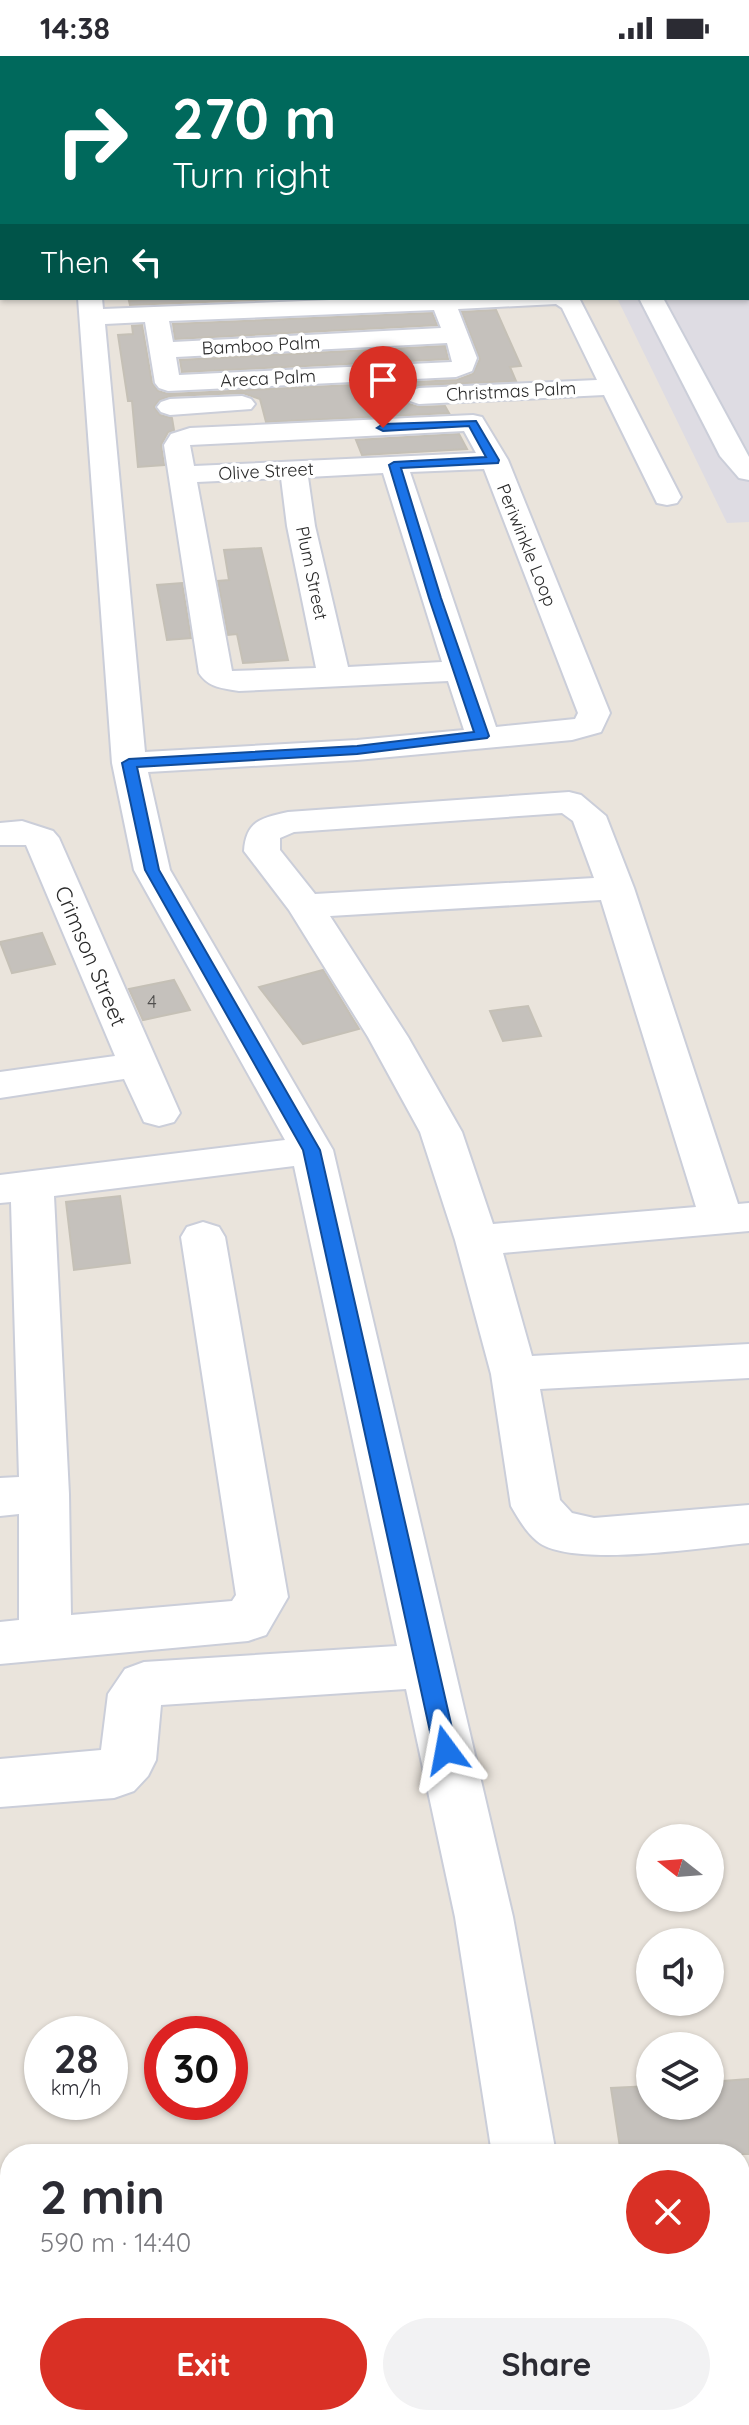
<!DOCTYPE html>
<html lang="en">
<head>
<meta charset="utf-8">
<style>
  body { margin:0; font-family:Quicksand,sans-serif; background:#f2f2f3; color:#2b2b33; height:100vh; display:flex; flex-direction:column; font-size:30px; white-space:nowrap }
  * { box-sizing:border-box; margin:0 }
  p { font-size:26px; color:#7c7c81 }
  .icon { flex:none; width:44px; height:44px; fill:none; stroke:currentColor; stroke-width:2; stroke-linecap:round; stroke-linejoin:round }
  .map { position:relative; flex:1; overflow:hidden }
  .panel { position:absolute; left:0px; top:2088px; width:750px; height:282px; display:flex; flex-direction:column; background:#fff; border-radius:32px 32px 0 0; box-shadow:0 2px 6px #0004 }
  .panel>* { flex:none }
  .top-card { position:absolute; left:0px; top:0px; width:750px; height:244px; box-shadow:0 2px 6px #0004; background:#00695c; color:#fff; overflow:hidden }
  .needle { width:52px; rotate:287deg }
  .tools { position:absolute; left:636px; top:1768px; display:grid; gap:16px }
  .tools a { display:grid; place-items:center; width:88px; height:88px; border-radius:50%; background:#fff; box-shadow:0 2px 6px #0004; font-size:40px }
  .speed { position:absolute; left:24px; top:1960px; display:flex; gap:16px; font-size:40px; font-weight:700; text-align:center }
  .speed>* { display:grid; place-content:center; width:104px; height:104px; border-radius:50%; background:#fff; box-shadow:0 2px 6px #0004; line-height:1 }
  .speed small { font-size:20px; font-weight:400 }
  .speed .limit { border:12px solid #d22; background:#fff; color:#111 }
  .pin { position:absolute; display:grid; place-items:center; width:68px; height:68px; color:#fff; margin:-82px -34px; border-radius:50% 50% 50% 0; rotate:-45deg; box-shadow:0 0 8px #0007 }
  .pin .icon { rotate:45deg }
  .me { position:absolute; width:88px; margin:-44px; rotate:347deg; stroke-linejoin:round; filter:drop-shadow(0 0 6px #0008) }
  .turn { display:flex; align-items:center; gap:28px; height:168px; padding:0 40px; font-size:36px }
  .turn .icon { width:104px; height:104px; stroke-width:2.5 }
  .turn b { display:block; font-size:56px; line-height:68px }
  .then { display:flex; align-items:center; height:76px; padding:0 40px; background:#0003; gap:16px; font-size:30px }
  .round { display:grid; place-items:center; flex:none; width:84px; height:84px; border-radius:42px; background:#f2f2f3 }
  .head { display:flex; align-items:center; justify-content:space-between; height:136px; padding:0 40px }
  h1 { font-size:48px; font-weight:700; line-height:60px }
  .primary-button { display:flex; gap:16px; margin-top:auto; padding:16px 40px }
  .primary-button a { flex:1; height:92px; border-radius:48px; background:#d93025; color:#fff; font-size:32px; font-weight:700; line-height:92px; text-align:center }
  .primary-button a+a { background:#f2f2f3; color:#2b2b33 }
  .status { display:flex; justify-content:space-between; align-items:center; height:56px; padding:0 40px; background:#fff; direction:ltr }
  .status svg { height:22px; fill:currentColor }
  .map>svg:first-child { display:block }
</style>
</head>
<body>
<div class="status"><b>14:38</b><svg viewBox="0 0 49 12"><path d="M0 12V9h3v3zM5 12V6h3v6zM10 12V3h3v9zM15 12V0h3v12zM26 1h20v11H26zM47 4h2v5h-2z"/></svg></div>
<div class="map">
<svg width="749" height="2369" viewBox="0 0 749 2369">
  <rect width="100%" height="100%" fill="#eae4dc"/>
  <g fill="#dedce3">
    <polygon points="505,0 749,0 749,466 727,467 617,242 748,242 748,2"/>
    <polygon points="740,2192 749,2192 749,2369 604,2369 602,2360 740,2360"/>
  </g>
  <g fill="#c5c1bc" stroke="#c5c0b6" stroke-width="2">
    <polygon points="162,242 304,242 130,249 129,245"/>
    <polygon points="496,254 521,310 510,311 516,325 419,329 404,338 409,348 419,351 445,350 449,357 266,366 260,343 243,337 170,340 159,344 154,351 160,359 172,362 174,374 168,376 161,389 164,409 138,411 132,345 128,345 118,279 133,278 132,270 142,269 152,327 158,335 168,338 457,324 473,318 480,303 462,256"/>
    <polygon points="432,257 437,269 175,283 173,268"/>
    <polygon points="445,290 448,303 182,316 180,304"/>
    <polygon points="459,378 467,393 362,399 356,384"/>
    <polygon points="261,492 288,604 243,607 237,578 228,579 218,525 229,524 224,494"/>
    <polygon points="182,527 191,582 167,584 157,529"/>
    <polygon points="42,877 55,908 12,917 0,886"/>
    <polygon points="323,914 359,973 303,988 259,931"/>
    <polygon points="174,924 190,954 143,964 129,933"/>
    <polygon points="528,950 541,980 503,985 490,955"/>
    <polygon points="120,1140 130,1207 74,1214 66,1146"/>
    <polygon points="749,2023 749,2098 621,2098 611,2032 650,2030 650,2050 710,2050 710,2026"/>
  </g>
  <g fill="none" stroke-linecap="round" stroke-linejoin="round">
    <g stroke="#cbced9" stroke-width="4">
      <g id="minor">
        <polygon points="282,0 373,0 374,2 281,2"/>
        <polygon points="524,0 542,0 543,2 525,2"/>
        <rect x="748" y="162" width="1" height="14"/>
        <polygon points="748,228 749,228 749,243 745,242 748,242"/>
        <path d="M78 242H102L103 253 380 242H579L681 441 677 447 667 449 657 447 604 339 419 348 410 345 406 340 410 335 419 332 597 324 562 252 556 248 458 253 477 302 472 315 456 321 168 335 159 332 155 327 145 266 105 268 145 696 357 684 464 674 448 625 239 635C222 632 209 632 199 617L164 389 171 378 190 372 473 359 482 361 508 404 610 657 601 676 572 684 357 704 148 716 170 814 333 1094 513 1861 556 2098H492L455 1861 406 1633 161 1649 156 1704 148 1720 134 1735 114 1742 0 1751V1703L101 1694 108 1638 125 1613 144 1606 397 1590 294 1110 54 1140 69 1438 71 1559 232 1545 236 1539 181 1181 187 1171 203 1166 219 1171 225 1181 288 1541 266 1579 248 1585 0 1608V1566L19 1564V1458L0 1460V1422L19 1421 11 1146 0 1147V1119L285 1084 134 814 112 707ZM434 254 441 272 173 286 169 265ZM447 287 452 306 179 319 176 301ZM464 375 476 397 194 410 190 389ZM484 413 578 657 575 663 496 671 410 416ZM383 417 442 606 348 611 315 470 308 421ZM281 422 287 470 316 612 232 615 197 426Z"/>
        <polygon points="639,242 663,242 749,401 749,424 739,422 720,400"/>
        <polygon points="242,340 251,343 255,348 251,353 170,359 161,356 157,351 161,346 170,343"/>
        <path d="M569 736 581 739 606 760 634 832 738 1148 749 1147V1175L503 1197 532 1300 749 1288V1322L540 1333 560 1444 572 1457 594 1462 749 1449V1487C704 1491 570 1513 537 1485 526 1476 518 1462 511 1450L491 1318 455 1184 420 1076 368 981 289 854 244 795C246 765 261 762 288 756ZM562 757 573 765 594 822 315 838 280 794V782L294 776ZM601 844 696 1151 493 1168 462 1076 408 981 330 860Z"/>
        <polygon points="22,765 53,775 59,782 180,1057 174,1066 159,1070 144,1066 124,1023 0,1042 0,1016 115,1000 26,789 0,789 0,767"/>
        <polygon points="534,2360 604,2360 606,2369 536,2369"/>
      </g>
    </g>
    <use href="#minor" fill="#fff" fill-rule="evenodd"/>
  </g>
  <polygon fill="#1a73e8" stroke="#114b97" stroke-width="2" points="476,365 499,404 498,407 401,412 441,542 489,680 487,682 357,698 137,711 159,814 320,1094 457,1694 454,1701 446,1703 438,1701 434,1694 303,1094 145,814 122,707 129,703 357,690 474,676 429,542 389,409 394,406 486,401 469,370 383,375 377,372 383,368"/>
  <g text-anchor="middle" dominant-baseline="central" stroke-width="7" stroke-linejoin="round" paint-order="stroke">
    <g font-size="18" fill="#292929" stroke="#fff">
      <text transform="translate(261 289) rotate(-3)">Bamboo Palm</text>
      <text transform="translate(268 322) rotate(-3)">Areca Palm</text>
      <text transform="translate(511 335) rotate(-3)">Christmas Palm</text>
      <text transform="translate(266 415) rotate(-3)">Olive Street</text>
      <text transform="translate(527 489) rotate(68)">Periwinkle Loop</text>
      <text transform="translate(312 517) rotate(78)">Plum Street</text>
    </g>
    <g font-size="18" fill="#504f4e">
      <text x="152" y="945">4</text>
    </g>
    <g font-size="22" fill="#292929" stroke="#fff">
      <text transform="translate(91 900) rotate(67)">Crimson Street</text>
    </g>
  </g>
</svg>
<div class="tools">
<a><svg class="needle" viewBox="-14 -14 28 28"><path d="M0-13l5 13h-10z" fill="#e53935"/><path d="M0 13l5-13h-10z" fill="#7c7c81"/></svg></a>
<a><svg class="icon" aria-label="sound" viewBox="0 0 24 24"><path d="M4 9h4l5-4v14l-5-4H4zM17 9q2 3 0 6"/></svg></a>
<a><svg class="icon" aria-label="layers" viewBox="0 0 24 24"><path d="M12 4l9 5-9 5-9-5zM3 14l9 5 9-5"/></svg></a>
</div>
<div class="speed"><div>28<small>km/h</small></div><div class="limit">30</div></div>
<div class="pin" style="left:383px;top:372px;background:#d93025"><svg class="icon" aria-label="arrive" viewBox="0 0 24 24"><path d="M6 21V4h12l-3 4 3 4H6"/></svg></div>
<svg class="me" style="left:446px;top:1694px" viewBox="-20 -20 40 40"><path d="M0-17L14 15 0 8-14 15z" fill="#1a73e8" stroke="#fff" stroke-width="4"/></svg>
<div class="top-card">
<div class="turn"><svg class="icon" aria-label="right" viewBox="0 0 24 24"><path d="M7 20v-9h11M14 6l5 5-5 5"/></svg><div><b>270 m</b>Turn right</div></div>
<div class="then">Then<svg class="icon" aria-label="left" viewBox="0 0 24 24"><path d="M17 20v-9H6M10 6l-5 5 5 5"/></svg></div>
</div>
<section class="panel">
<div class="head"><div><h1>2 min</h1><p>590 m · 14:40</p></div><a class="round" style="background:#d93025;color:#fff"><svg class="icon" aria-label="close" viewBox="0 0 24 24"><path d="M6 6l12 12M18 6L6 18"/></svg></a></div>
<div class="primary-button"><a>Exit</a><a>Share</a></div>
</section>
</div>
</body>
</html>
